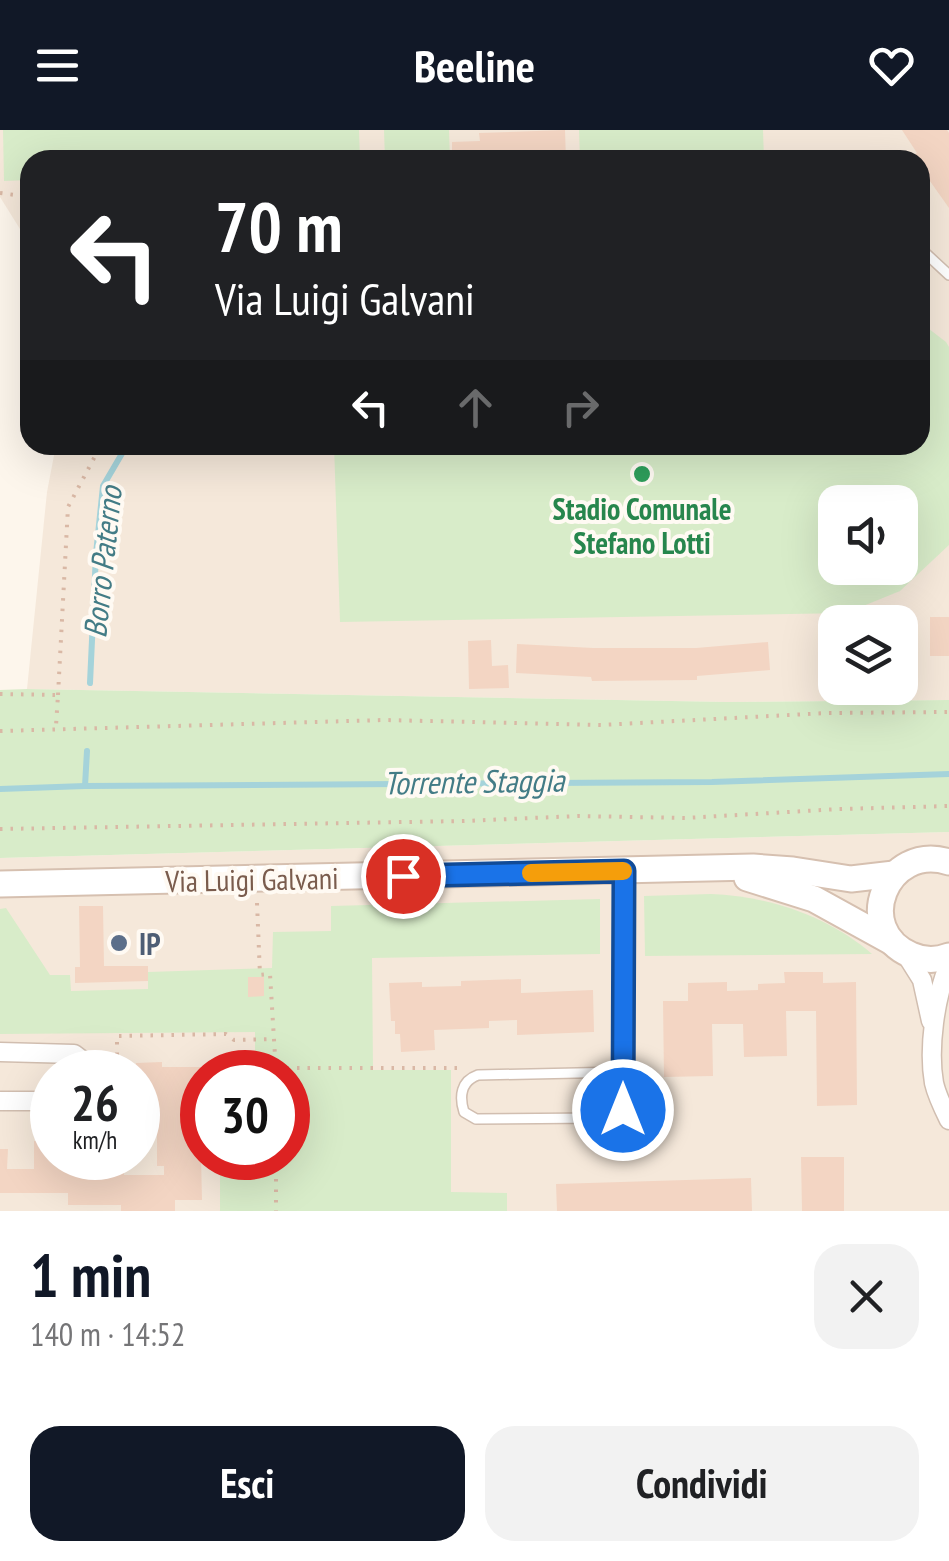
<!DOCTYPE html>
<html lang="it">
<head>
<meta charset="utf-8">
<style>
  body { margin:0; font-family:"PT Sans Narrow",sans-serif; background:#f2f2f2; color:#202124; height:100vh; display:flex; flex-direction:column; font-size:38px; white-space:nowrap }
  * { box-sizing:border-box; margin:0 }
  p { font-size:32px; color:#757577 }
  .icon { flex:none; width:55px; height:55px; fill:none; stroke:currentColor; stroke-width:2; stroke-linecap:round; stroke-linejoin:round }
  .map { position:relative; height:1081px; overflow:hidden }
  .drawer { display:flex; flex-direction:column; background:#fff; flex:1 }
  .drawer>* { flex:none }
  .top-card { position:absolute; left:20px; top:20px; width:910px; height:305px; border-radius:30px; box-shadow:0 10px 40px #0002; background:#202124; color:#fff; overflow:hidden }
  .fabs { position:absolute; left:818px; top:355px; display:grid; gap:20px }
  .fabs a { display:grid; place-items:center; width:100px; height:100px; border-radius:20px; background:#fff; box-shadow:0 10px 40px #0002; font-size:50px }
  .speed { position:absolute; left:30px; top:920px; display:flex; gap:20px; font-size:50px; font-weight:700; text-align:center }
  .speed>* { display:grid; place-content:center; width:130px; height:130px; border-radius:50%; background:#fff; box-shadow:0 10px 40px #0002; line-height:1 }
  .speed small { font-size:25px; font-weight:400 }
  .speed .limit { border:15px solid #d22; background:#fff; color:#111 }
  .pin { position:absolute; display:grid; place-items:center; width:85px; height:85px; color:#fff; margin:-42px; border:5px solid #fff; border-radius:50%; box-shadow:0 2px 10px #0007 }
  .me { position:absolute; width:110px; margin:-55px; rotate:0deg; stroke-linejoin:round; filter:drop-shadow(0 0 8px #0008) }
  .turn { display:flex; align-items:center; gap:35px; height:210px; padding:0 30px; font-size:45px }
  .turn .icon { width:130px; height:130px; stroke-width:2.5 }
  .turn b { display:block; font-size:70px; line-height:85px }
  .lanes { display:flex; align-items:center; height:95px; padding:0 30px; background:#0003; justify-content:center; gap:50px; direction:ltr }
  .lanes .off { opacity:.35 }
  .round { display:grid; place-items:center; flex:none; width:105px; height:105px; border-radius:30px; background:#f2f2f2 }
  .head { display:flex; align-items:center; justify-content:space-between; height:170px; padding:0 30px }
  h1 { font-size:60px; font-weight:700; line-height:75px; color:#111827 }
  .cta { display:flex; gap:20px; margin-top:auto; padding:20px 30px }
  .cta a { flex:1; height:115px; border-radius:30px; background:#111827; color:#fff; font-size:40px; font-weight:700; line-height:115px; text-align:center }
  .cta a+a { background:#f2f2f2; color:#202124 }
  header { display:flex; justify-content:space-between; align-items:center; height:130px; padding:0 30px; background:#111827; color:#fff; font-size:45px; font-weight:700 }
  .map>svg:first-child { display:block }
</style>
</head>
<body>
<header><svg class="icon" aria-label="menu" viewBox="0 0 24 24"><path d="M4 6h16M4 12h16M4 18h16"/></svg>Beeline<svg class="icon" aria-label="heart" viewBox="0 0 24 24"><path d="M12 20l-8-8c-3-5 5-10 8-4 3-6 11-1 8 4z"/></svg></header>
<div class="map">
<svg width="949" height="1081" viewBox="0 0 949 1081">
  <rect width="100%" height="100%" fill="#fdf6ec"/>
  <g fill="#f5e8da" fill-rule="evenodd">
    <path d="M0 0H949V570L726 572 27 559 47 362 56 315H920V30H30V115L0 67ZM835 372H900V438H835ZM835 492H900V558H835Z"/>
    <path d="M949 702V1081H0V728ZM52 942H138V1028H52ZM202 942H288V1028H202Z"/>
  </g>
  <g fill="#d8ecc9" fill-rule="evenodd">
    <polygon points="3,0 359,0 360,30 30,30 30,50 4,51"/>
    <polygon points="384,0 449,0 450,30 385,30"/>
    <polygon points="579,0 763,0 764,30 580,30"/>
    <path d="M920 192 946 212 949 217V415L900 461 846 483 340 492 334 315H920ZM900 372V438H835V372Z"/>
    <polygon points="27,559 726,572 949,570 949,702 0,728 0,560"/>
    <path d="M711 764C768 766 828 786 872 824L645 826 644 766Z"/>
    <polygon points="600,769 600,824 372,828 373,940 451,940 451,1062 507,1063 507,1081 220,1081 220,1028 288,1028 288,942 255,942 255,902 0,904 0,779 6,778 50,845 70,845 71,861 148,859 148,842 272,838 273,802 331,801 331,776"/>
  </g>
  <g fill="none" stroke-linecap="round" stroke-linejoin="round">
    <g stroke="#a5d3da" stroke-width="6">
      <polyline points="90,553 96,424 103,356 127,315"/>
      <polyline points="85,656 87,621"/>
      <polyline points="0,659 85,656 712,652 949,644"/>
    </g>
  </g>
  <g fill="#f3d5c3">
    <polygon points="565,0 566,30 452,30 452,12 480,11 479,3"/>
    <polygon points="902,0 947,0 949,3 949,78 920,37 920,30 915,30 912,26 917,23"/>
    <rect x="930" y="487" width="19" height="39"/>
    <polygon points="491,510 492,536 508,535 509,558 469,559 468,511"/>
    <polygon points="768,512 770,540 697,546 697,550 592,551 591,547 516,543 517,514 593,518 696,518"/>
    <polygon points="79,776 103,776 104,836 148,836 148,851 75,853 75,837 80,837"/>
    <polygon points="784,842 823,842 823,853 856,852 857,975 817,976 816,881 786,881 787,926 744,927 743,894 712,894 713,946 664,947 663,871 688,871 688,853 727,852 727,861 758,860 758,854 785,853"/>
    <polygon points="248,847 264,847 264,866 248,867"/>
    <polygon points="521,849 521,863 593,860 594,902 517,905 517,890 489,891 489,898 434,900 435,920 401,922 400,904 395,904 395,891 391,891 389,853 422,852 422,857 461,856 461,851"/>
    <polygon points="162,932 162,937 208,937 208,933 225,933 225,942 202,942 202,971 196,971 197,1026 201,1027 202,1070 175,1070 175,1081 121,1081 121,1075 68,1075 68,1063 0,1063 0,1019 8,1019 7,1039 34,1039 34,1011 52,1011 52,1028 75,1028 75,1039 124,1039 124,1045 164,1045 164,1036 157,1036 157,979 138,979 136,942 136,933"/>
    <polygon points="801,1027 844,1027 844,1081 802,1081"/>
    <polygon points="751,1048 752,1081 557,1081 556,1054"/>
  </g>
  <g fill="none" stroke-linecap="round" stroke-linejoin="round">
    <g stroke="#d1beb0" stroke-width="12">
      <g id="service">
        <polyline points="920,118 949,145"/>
        <path d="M623 980 613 985 599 988 476 989 464 982C459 966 461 951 478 945L623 942"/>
      </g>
    </g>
    <g stroke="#d1beb0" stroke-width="21">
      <g id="minor">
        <polyline points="905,823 922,850 931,891"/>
        <path d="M949 835C935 866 928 919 934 953 937 966 943 978 949 990"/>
        <polyline points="0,922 74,924 86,933 90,942"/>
        <polyline points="0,971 52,971"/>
        <polyline points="623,980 624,741"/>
      </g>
    </g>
    <g stroke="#d6c0b0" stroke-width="29">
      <g id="secondary">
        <path d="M949 732C886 712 852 800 911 825 924 831 936 831 949 826"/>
        <polyline points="747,748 814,769 892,812"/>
        <polyline points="0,754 753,737 793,740 851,749 894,744"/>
      </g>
    </g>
    <g stroke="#d9b8a5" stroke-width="4" stroke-dasharray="2.5 8" stroke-linecap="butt">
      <polyline points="0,63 30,67"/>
      <polyline points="0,564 58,565 56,596"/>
      <polyline points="58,565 68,377 101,315"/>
      <polyline points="0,601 384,590 601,595 827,583 949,582"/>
      <polyline points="0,699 464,691 578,686 686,688 839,679 949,676"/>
      <polyline points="257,773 260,845 270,844 276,942"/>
      <polyline points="108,937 117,937 117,906 226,904 234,910 274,909"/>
      <polyline points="276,938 461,938"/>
      <polyline points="276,1028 276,1081"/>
    </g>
    <use href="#service" stroke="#fff" stroke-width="9"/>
    <use href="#minor" stroke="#fff" stroke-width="18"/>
    <use href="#secondary" stroke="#fff" stroke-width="25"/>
  </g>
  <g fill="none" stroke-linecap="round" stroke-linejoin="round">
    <g stroke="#114b97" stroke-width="25">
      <polyline id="route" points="403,746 624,741 623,980"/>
    </g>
    <use href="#route" stroke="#1a73e8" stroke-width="18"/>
    <polyline stroke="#f59e0b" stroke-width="18" points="531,743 623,741"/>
  </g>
  <circle fill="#2e9e5b" stroke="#fffaf3" stroke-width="4" cx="642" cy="344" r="10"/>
  <circle fill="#5c6f8a" stroke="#fffaf3" stroke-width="4" cx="119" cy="813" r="10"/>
  <g text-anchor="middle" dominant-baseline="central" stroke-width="8" stroke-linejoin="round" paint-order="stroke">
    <g font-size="30" font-weight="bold" fill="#27864d" stroke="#fffaf3">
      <text x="642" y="378">Stadio Comunale<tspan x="642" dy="34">Stefano Lotti</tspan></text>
    </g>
    <g font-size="30" fill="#7a5c4d" stroke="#fffaf3">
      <text transform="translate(252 749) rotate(-1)">Via Luigi Galvani</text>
    </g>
    <g font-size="30" font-weight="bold" fill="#4e5e75" stroke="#fffaf3" text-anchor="start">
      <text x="139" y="813">IP</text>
    </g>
    <g font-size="32" font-style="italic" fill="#437c86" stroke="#fffaf3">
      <text transform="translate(102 432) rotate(-84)">Borro Paterno</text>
      <text transform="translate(474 651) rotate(-1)">Torrente Staggia</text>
    </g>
  </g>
</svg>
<div class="fabs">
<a><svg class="icon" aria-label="sound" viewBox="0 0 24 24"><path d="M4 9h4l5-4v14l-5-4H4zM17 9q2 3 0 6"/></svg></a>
<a><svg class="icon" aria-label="layers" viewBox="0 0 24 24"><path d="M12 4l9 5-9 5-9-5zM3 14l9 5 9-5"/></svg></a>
</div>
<div class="speed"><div>26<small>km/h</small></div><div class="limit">30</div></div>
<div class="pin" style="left:403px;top:746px;background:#d93025"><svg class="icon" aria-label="arrive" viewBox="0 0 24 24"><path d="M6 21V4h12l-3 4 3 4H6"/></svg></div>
<svg class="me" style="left:623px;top:980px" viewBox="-20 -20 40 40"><circle r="17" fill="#1a73e8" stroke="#fff" stroke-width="3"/><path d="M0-11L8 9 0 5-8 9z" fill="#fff"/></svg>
<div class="top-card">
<div class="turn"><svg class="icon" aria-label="left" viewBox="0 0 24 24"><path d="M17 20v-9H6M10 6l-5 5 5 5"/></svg><div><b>70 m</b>Via Luigi Galvani</div></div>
<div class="lanes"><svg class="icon" aria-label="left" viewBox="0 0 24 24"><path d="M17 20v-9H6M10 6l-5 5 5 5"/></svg><svg class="icon off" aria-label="ahead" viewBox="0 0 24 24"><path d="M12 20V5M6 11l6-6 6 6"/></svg><svg class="icon off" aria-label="right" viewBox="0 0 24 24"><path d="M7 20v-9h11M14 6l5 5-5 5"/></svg></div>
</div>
</div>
<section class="drawer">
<div class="head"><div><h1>1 min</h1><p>140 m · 14:52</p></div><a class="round"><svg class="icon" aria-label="close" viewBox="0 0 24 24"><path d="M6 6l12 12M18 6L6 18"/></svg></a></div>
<div class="cta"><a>Esci</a><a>Condividi</a></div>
</section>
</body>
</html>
